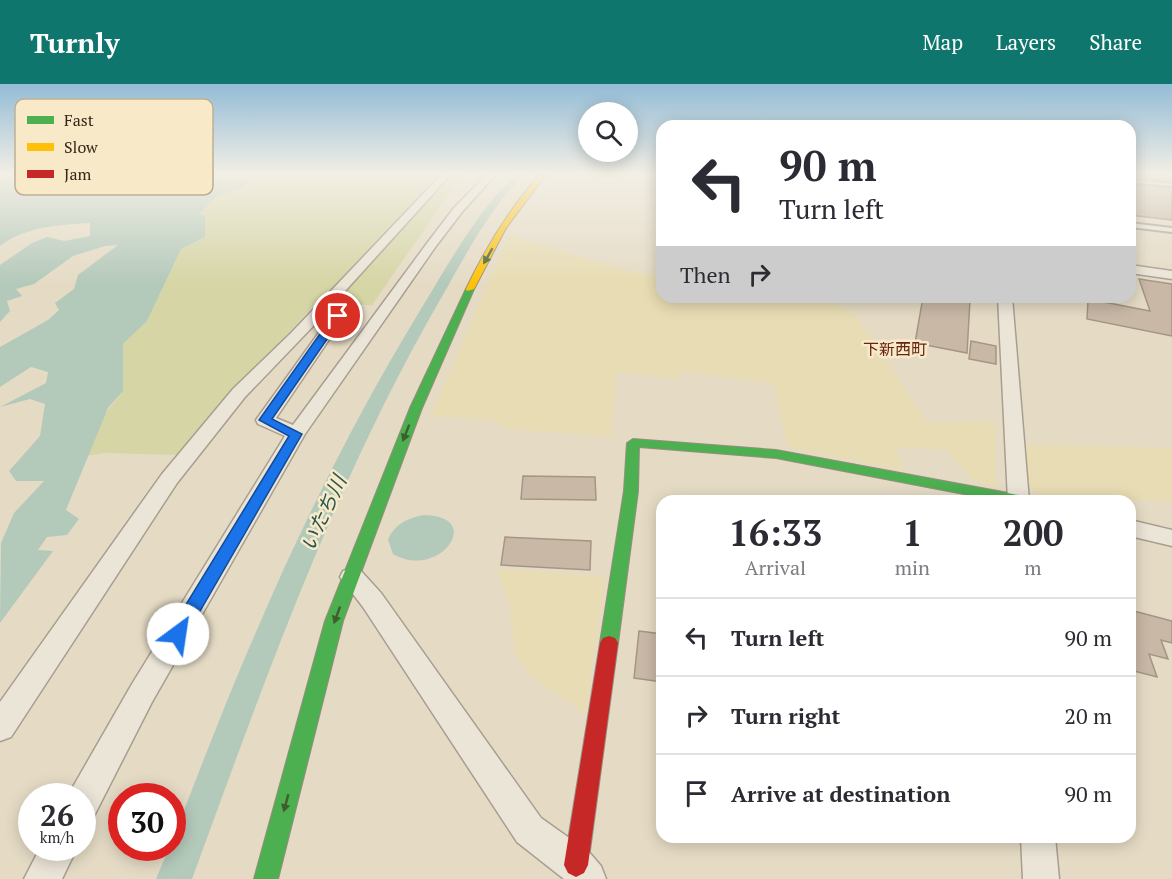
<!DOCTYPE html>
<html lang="en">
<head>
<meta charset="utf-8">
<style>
  body { margin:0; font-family:"PT Serif","Noto Sans JP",serif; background:#f7f7f7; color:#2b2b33; height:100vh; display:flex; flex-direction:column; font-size:22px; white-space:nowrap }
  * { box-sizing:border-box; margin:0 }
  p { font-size:20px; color:#7c7c81 }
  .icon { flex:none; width:33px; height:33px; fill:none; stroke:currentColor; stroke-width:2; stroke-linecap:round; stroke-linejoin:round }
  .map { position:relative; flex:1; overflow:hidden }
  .details { position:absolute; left:656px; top:411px; width:480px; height:348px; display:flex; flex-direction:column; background:#fff; border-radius:18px; box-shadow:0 3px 15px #0003 }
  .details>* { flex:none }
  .banner { position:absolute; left:656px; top:36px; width:480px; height:183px; border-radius:18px; box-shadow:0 3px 15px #0003; background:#fff; color:#2b2b33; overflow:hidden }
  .buttons { position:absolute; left:578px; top:18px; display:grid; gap:12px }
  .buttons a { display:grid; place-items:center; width:60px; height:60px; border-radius:50%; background:#fff; box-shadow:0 3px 15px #0003; font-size:30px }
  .speed { position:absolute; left:18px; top:699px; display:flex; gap:12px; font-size:30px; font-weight:700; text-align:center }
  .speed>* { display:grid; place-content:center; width:78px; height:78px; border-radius:50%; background:#fff; box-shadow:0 3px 15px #0003; line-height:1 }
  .speed small { font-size:15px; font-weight:400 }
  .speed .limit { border:9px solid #d22; background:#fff; color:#111 }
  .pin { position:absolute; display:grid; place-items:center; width:51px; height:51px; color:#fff; margin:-26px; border:3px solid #fff; border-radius:50%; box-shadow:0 2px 6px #0007 }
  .me { position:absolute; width:66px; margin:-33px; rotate:31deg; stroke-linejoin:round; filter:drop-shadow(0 0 4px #0008) }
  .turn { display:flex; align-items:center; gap:21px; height:126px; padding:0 24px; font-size:27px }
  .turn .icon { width:78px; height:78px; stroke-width:2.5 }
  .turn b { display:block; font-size:42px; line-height:51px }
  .then { display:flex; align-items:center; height:57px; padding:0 24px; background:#0003; gap:12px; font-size:22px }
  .eta { display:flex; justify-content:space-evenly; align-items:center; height:102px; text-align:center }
  .eta b { font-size:36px; font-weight:700; line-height:42px }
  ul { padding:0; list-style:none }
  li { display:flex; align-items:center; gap:18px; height:78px; padding:0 24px; border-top:2px solid #e1e1e2 }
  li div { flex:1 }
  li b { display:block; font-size:22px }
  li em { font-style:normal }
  header { display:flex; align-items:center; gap:36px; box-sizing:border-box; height:84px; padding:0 30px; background:#0f766e; color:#fff }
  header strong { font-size:28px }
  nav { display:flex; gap:33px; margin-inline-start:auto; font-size:21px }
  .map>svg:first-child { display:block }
</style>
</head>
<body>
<header>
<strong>Turnly</strong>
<nav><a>Map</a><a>Layers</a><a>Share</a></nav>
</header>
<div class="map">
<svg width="1172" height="795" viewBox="0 0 1172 795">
  <rect width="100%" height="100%" fill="#e5dbc5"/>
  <g fill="#e7dcb3">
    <polygon points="509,151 629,187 661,193 662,213 766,213 782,216 793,213 830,213 855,231 928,339 995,337 996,403 975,398 946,366 894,363 906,387 788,363 774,300 680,287 678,295 617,288 611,353 509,345 490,336 431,332"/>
    <polygon points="1022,360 1172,364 1172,417 1040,412 1030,403"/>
    <polygon points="497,485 606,492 585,630 528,589 515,569 510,523"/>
  </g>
  <polygon fill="#d5d5a5" points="262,89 470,89 456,100 372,221 315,220 176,371 105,369 86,372 105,330 123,307 123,260 147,237 181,165 205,153 198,131 217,112 241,104"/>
  <g fill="#b3c9ba">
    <path d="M12 89H262L241 104 217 112 199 130 205 132V153L181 165 147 237 123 260V307L108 324 66 426 79 435 67 451 47 453 38 466 53 467 0 539 1 459 14 429 44 397H16L9 387 40 352 45 320 30 315 0 323 46 299 48 288 31 283 0 303V263L48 236 59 226 55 219 74 205 78 191 118 161 105 162 73 172 34 200 16 205 22 212 7 217 10 227 0 238V181L32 159 47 153 64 157 90 152V139C58 141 27 142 0 162V90Z"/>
    <path d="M517 89H527C492 119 463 176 440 216 335 397 264 599 192 795H156L169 764H172L173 754C200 686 226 616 256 548 303 438 358 328 421 225 449 179 477 127 517 89Z"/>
    <path d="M424 431C486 432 439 497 393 470L388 456C394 440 408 434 424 431Z"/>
  </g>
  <g fill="#c9b8a6" stroke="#a49585" stroke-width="1.5">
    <polygon points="1130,89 1172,89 1172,98 1130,94"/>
    <polygon points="1130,100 1172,104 1172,136 1130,131"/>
    <polygon points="1139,195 1172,200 1172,252 1087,235 1088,215 1150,227"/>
    <polygon points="923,213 970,216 967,269 915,259"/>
    <polygon points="971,257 996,262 996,280 969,275"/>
    <polygon points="523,392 595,393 596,416 521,415"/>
    <polygon points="505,453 591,457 590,486 501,481"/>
    <polygon points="1130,526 1172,537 1172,559 1161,556 1168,575 1149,570 1157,593 1130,586"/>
    <polygon points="639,547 662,550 662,598 634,594"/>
  </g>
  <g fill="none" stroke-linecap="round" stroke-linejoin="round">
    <g stroke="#a89e90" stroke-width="4">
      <g id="lane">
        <polygon points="1130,96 1172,100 1172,102 1130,98"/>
        <polygon points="1130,139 1172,144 1172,148 1130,143"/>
      </g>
    </g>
    <g stroke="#a89e90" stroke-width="3">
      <g id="street">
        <polygon points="443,89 452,89 327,227 343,229 345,232 276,334 293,341 428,158 454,124 488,89 497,89 462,128 436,162 305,350 152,618 94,732 82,737 82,712 68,712 70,708 132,600 285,352 258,340 256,336 328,236 319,236 245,313 177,399 11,653 0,657 0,618 162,390 233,305 291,249"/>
        <polygon points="1130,181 1172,187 1172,195 1130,189"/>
        <polygon points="998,213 1012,213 1029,417 1008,416"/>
        <polygon points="1130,436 1172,446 1172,462 1130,452"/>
        <polygon points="352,484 361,487 381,509 541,734 589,768 601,782 606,795 564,795 517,758 363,523 340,493 343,487"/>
        <polygon points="1021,753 1055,753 1059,795 1023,795"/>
        <polygon points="40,764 77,764 62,795 24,795"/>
      </g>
    </g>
    <g stroke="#988e7f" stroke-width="2">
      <g id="fast">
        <polygon points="470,202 474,205 422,324 343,537 278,795 254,795 325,537 410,324 466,205"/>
        <polygon points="633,355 776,366 1024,412 1031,417 1000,417 776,374 639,363 638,407 618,559 615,564 609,566 603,564 600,559 624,407 627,359"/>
      </g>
    </g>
    <g stroke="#988e7f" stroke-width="2">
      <path id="slow" d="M541 89H547L506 144 474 205 467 207 466 205C486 163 510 124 541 89Z"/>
    </g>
    <g stroke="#988e7f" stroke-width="2">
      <polygon id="jam" points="609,552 615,554 618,559 588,781 584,789 576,793 568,789 564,781 600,559 603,554"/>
    </g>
    <use href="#lane" fill="#ebe5d8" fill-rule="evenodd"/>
    <use href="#street" fill="#ebe5d8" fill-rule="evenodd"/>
    <use href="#fast" fill="#4caf50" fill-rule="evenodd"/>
    <use href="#slow" fill="#ffc107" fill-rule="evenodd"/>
    <use href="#jam" fill="#c62828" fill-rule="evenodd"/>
  </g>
  <defs><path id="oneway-solid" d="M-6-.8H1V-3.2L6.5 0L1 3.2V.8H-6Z" transform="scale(1.5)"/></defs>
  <g fill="#3f5d2f">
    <use href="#oneway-solid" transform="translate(488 172) rotate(120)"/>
    <use href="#oneway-solid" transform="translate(406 349) rotate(111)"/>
    <use href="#oneway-solid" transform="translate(337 531) rotate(110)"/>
    <use href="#oneway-solid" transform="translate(286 719) rotate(105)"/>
  </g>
  <linearGradient id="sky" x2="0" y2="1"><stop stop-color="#93bcd6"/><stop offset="0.45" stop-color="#f3efe5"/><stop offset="1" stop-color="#f3efe5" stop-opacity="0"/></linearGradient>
  <rect width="1172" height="200" fill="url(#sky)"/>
  <polygon fill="#1a73e8" stroke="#114b97" stroke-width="1.5" points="334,230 343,232 272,335 302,350 184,555 178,557 171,555 169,550 171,545 289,352 259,336"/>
  <g text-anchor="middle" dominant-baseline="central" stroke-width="5" stroke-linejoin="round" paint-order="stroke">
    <g font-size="16" fill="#662514" stroke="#f8eac8">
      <text x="895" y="265">下新西町</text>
    </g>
    <g font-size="20" font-style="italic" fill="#265754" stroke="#f8eac8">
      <text transform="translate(323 429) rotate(-65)">いたち川</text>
    </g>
  </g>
  <rect x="15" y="15" width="198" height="96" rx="9" fill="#f8eac8" stroke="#beaf94" stroke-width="1.5"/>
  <rect x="27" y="32" width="27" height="8" fill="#4caf50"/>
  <rect x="27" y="59" width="27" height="8" fill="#ffc107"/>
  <rect x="27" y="86" width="27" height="8" fill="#c62828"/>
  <g font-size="16" fill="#362619">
    <text x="64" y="42">Fast</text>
    <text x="64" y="69">Slow</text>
    <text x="64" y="96">Jam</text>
  </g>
</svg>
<div class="buttons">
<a><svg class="icon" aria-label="search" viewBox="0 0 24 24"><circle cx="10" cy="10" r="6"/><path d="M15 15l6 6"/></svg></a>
</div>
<div class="speed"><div>26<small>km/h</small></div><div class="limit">30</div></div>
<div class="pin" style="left:338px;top:232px;background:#d93025"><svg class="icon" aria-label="arrive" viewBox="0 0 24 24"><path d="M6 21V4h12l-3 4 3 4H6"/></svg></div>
<svg class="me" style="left:178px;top:550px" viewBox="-20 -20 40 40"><circle r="19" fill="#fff"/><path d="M0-13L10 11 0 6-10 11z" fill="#1a73e8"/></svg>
<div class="banner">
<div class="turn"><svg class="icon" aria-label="left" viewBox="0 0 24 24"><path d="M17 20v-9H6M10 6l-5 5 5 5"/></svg><div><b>90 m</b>Turn left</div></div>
<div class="then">Then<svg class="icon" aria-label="right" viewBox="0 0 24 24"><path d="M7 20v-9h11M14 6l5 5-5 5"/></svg></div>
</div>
<section class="details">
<div class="eta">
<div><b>16:33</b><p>Arrival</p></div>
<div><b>1</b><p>min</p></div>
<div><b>200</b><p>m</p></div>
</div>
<ul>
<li><svg class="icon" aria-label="left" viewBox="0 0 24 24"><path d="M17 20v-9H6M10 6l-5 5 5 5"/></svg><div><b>Turn left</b></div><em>90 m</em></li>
<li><svg class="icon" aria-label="right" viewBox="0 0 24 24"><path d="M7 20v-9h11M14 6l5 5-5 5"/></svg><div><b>Turn right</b></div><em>20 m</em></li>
<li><svg class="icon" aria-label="arrive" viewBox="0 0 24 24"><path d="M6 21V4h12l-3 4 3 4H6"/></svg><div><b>Arrive at destination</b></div><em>90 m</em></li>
</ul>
</section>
</div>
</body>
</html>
